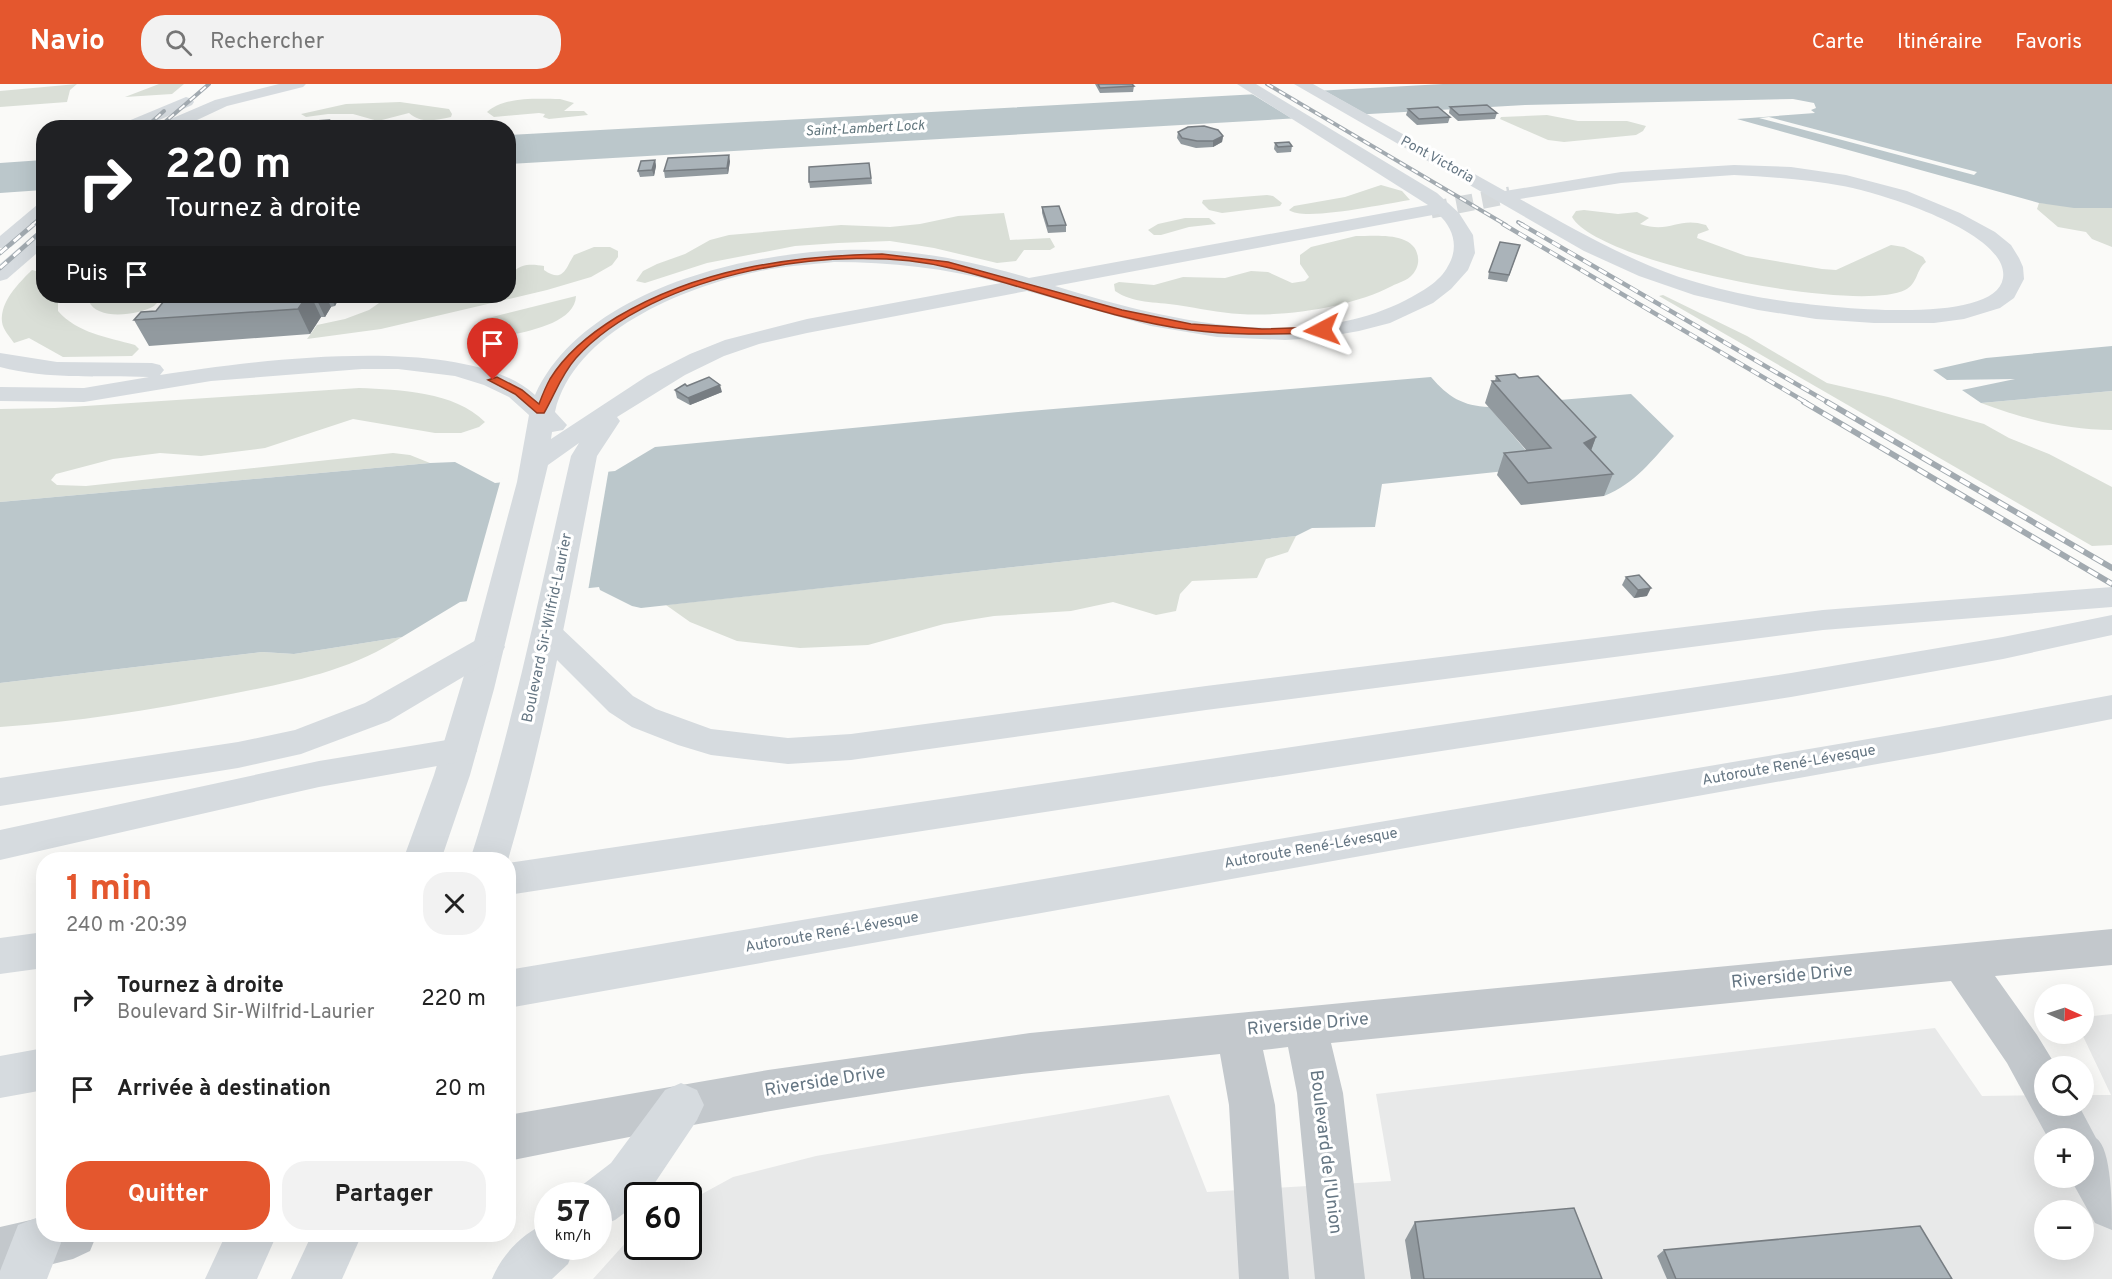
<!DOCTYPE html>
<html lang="fr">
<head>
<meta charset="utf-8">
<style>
  body { margin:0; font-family:Overpass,sans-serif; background:#f2f2f2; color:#222; height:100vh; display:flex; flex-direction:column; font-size:22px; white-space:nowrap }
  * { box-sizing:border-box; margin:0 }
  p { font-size:20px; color:#767676 }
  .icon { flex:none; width:33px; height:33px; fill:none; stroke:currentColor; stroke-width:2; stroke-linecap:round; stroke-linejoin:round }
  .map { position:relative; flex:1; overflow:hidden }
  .side { position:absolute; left:36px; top:768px; width:480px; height:390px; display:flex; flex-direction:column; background:#fff; border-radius:24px; box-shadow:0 6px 24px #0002 }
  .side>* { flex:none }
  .banner { position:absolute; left:36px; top:36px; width:480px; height:183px; border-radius:24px; box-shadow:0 6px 24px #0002; background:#202124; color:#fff; overflow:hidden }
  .needle { width:39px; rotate:93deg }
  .tools { position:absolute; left:2034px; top:900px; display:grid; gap:12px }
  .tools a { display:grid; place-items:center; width:60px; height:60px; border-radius:50%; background:#fff; box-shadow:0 6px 24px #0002; font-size:30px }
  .speed { position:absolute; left:534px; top:1098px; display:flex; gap:12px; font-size:30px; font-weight:700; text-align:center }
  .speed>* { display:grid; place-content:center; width:78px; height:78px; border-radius:50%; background:#fff; box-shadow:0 6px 24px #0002; line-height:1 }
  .speed small { font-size:15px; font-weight:400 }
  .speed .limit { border:3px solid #111; border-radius:9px; background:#fff; color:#111 }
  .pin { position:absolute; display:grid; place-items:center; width:51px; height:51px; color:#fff; margin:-62px -26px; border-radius:50% 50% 50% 0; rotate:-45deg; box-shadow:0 0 6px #0007 }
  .pin .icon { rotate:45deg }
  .me { position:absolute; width:66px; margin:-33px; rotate:266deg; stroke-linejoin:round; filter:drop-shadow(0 0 4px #0008) }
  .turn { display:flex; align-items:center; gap:21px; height:126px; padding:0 30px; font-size:27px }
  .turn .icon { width:78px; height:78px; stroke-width:2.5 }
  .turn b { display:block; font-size:42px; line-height:51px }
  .then { display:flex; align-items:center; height:57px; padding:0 30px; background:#0003; gap:12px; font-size:22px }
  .round { display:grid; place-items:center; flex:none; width:63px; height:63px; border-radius:24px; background:#f2f2f2 }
  .headline { display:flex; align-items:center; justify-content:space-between; height:102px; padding:0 30px }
  h1 { font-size:36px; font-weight:700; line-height:45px; color:#e4572e }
  .action { display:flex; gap:12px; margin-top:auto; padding:12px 30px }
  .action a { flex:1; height:69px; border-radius:24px; background:#e4572e; color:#fff; font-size:24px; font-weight:700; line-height:69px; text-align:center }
  .action a+a { background:#f2f2f2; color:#222 }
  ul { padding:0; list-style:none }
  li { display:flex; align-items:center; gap:18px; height:90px; padding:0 30px }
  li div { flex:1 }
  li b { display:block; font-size:22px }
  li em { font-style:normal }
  header { display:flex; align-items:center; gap:36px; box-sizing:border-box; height:84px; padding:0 30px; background:#e4572e; color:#fff }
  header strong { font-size:28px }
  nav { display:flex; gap:33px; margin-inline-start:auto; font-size:21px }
  .search { width:420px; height:54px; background:#f2f2f2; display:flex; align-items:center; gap:15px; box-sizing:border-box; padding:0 21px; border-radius:24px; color:#767676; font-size:22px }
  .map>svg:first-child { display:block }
</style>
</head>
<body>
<header>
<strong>Navio</strong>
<div class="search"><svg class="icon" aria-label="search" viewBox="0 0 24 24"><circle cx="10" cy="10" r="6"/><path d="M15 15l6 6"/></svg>Rechercher</div>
<nav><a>Carte</a><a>Itinéraire</a><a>Favoris</a></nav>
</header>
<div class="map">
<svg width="2112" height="1195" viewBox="0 0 2112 1195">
  <rect width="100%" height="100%" fill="#fafaf8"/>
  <path fill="#e8e9e9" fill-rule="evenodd" d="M2112 930V1195H593L637 1146 638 1162H688L689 1117 733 1093 816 1072 1169 1011 1207 1108 1391 1097 1376 1010 1935 944 1982 1012 2044 1011V1022H2084V1011H2111L2082 950H2084V933ZM2044 1054H2084V1094H2044ZM2044 1126H2084V1166H2044Z"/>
  <g fill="#dadfd7">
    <polygon points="77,0 70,6 67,18 0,23 0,7"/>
    <polygon points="159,0 184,0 172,10 125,13"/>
    <path d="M560 15 574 19 564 27H584L588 31 549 35 543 33 545 30 539 29 494 33 487 28C504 12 538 15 560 15Z"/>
    <path d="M400 18 449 25 452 30 451 33C435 36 422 40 409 29L378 37 353 30H328L306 33 301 30 346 20Z"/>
    <polygon points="1547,31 1578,37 1627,37 1646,42 1643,47 1636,51 1564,58 1548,56 1500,35 1501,33"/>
    <path d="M1381 101 1402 107 1410 116C1388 119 1304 138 1289 126L1294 122 1345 113Z"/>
    <polygon points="1267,111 1273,112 1282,119 1280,122 1222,129 1209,126 1202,119 1203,116"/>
    <polygon points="2039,119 2112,124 2112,163 2092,155 2086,148 2058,143 2037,125"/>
    <path d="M1584 126 1618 130 1637 128 1649 134 1640 140C1671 150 1678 132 1706 141L1709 146 1698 150 1697 154 1746 172 1822 185 1836 186 1891 161 1904 163 1923 173 1926 178C1916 185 1918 200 1905 206 1856 230 1598 179 1572 133L1576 127Z"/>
    <polygon points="1004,129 1010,156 1050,154 1055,163 1050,166 1024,166 1016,177 997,179 934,164 890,157 838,159 795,162 707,179 645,199 636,197 643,187 657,180 685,170 710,156 729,151 841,141 890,143 920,140 958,132"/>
    <polygon points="1185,134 1209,134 1216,140 1189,143 1161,151 1154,151 1148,146 1158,140"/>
    <path d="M1356 152C1375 152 1416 147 1418 174 1419 180 1416 187 1412 191 1408 196 1398 199 1392 202 1352 223 1286 233 1240 230 1219 229 1198 224 1177 221 1156 218 1132 219 1115 207L1114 200 1119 198 1154 201 1183 193 1225 194 1251 187 1268 188 1292 199 1305 197 1309 193 1300 180V171L1311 163Z"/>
    <path d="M594 163H610L618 167V173L612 181 591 193 547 206 381 245 307 255 317 241 345 235 369 226 389 212H508L509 197 515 194 513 188C522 179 533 180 544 182V186C564 200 566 183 574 171Z"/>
    <path d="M32 186 43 189 44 212H58V227C77 249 107 253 135 261L139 265 132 272 63 273 29 254 14 259C10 253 3 246 2 238 0 217 19 199 32 186Z"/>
    <polygon points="1663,211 1747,252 1827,299 1888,313 1984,340 2009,354 2049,370 2112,403 2112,461 2092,462 1659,212"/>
    <path d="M118 212H164C161 215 157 219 154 222 139 231 96 237 89 217Z"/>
    <path d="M576 212C575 243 513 250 489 255L480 236Z"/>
    <path d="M359 304C400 306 454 307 485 338L479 343 461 349H435L353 335 265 364 201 372 160 369 113 375 56 390 51 396 57 401 86 402 393 369 410 371 430 379 0 418V325L55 324Z"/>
    <path d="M2112 307V346C2066 346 2024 335 1981 319Z"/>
    <polygon points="1296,452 1288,468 1266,475 1257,494 1192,497 1180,510 1176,527 1156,531 1113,518 1071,527 994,532 944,540 868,561 800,564 737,557 690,538 666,521"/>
    <path d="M402 553C349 588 287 599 226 611 151 626 76 638 0 643V599L262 568 294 570Z"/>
  </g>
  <g fill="#bbc7cb">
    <polygon points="1443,0 2112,0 2112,124 2074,124 2039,119 1737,35 1815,29 1811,26 1816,24 1814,19 1793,15 1525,21 509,80 509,51"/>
    <polygon points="43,76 43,106 0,109 0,79"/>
    <polygon points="2112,262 2112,307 1981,319 1962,306 2015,295 1947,296 1933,286 1986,274"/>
    <path d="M1431 293C1448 313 1463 322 1489 323L1534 376 1515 386 1382 400 1375 443 1312 444 1296 452 641 524 632 522 600 506 599 503 460 518 402 553 294 570 262 568 0 599V418L430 379 455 378 495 399 615 387 655 363 1018 328Z"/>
    <path d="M1631 310 1674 352C1652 376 1636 399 1604 412L1576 381 1536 318Z"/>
  </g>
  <g fill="#fafaf8">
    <polygon points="1318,3 1371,33 1296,37 1247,7"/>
    <polygon points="1769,33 1977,88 1974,91 1759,34"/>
    <polygon points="609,384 588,507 466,520 501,395"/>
  </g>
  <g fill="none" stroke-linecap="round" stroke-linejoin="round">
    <polyline stroke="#d5d9db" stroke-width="17" stroke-dasharray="17 9" stroke-linecap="butt" points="1431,126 1510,111"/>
    <g fill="#c3c8cc" fill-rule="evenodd">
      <path d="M2112 845V881L1995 892 2037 951 2056 982H2044V1022H2079L2096 1054C2112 1064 2112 1124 2112 1146L2095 1139 2070 1094H2084V1054H2048L2007 979 1951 897 1331 959 1343 1009 1365 1195H1315L1297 1009 1288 963 1263 966 1275 1021 1289 1195H1239L1229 1021 1220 970C1157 977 1094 982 1031 989 856 1009 681 1042 508 1077V1031L768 986 1030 949Z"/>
      <polygon points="44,1133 44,1150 97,1150 90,1167 73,1175 0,1193 0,1143"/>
    </g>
    <g fill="#d6dbdf" fill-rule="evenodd">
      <polygon points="279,0 306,0 303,3 227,22 180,44 157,44 159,40 215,16"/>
      <path d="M1237 0H1256L1437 109 1459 129 1473 151 1475 169 1468 186 1451 205 1433 219 1390 239 1359 247 1319 254 1285 256 1217 253 1151 242 1027 207 807 249 759 260 724 272 685 291 617 333 620 337 597 372C571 507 547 643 508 776H470C513 643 540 507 571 372L579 359 548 381 494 605 470 691 441 776H403L434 691 473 562 517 398 529 331 509 313 484 301 455 292 398 285H362L211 297 84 318 0 317V303L84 304 149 293C98 291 49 296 0 283V269L57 278 152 279 160 281 164 286 160 291C249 277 465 247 535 311 585 201 763 163 872 166 925 167 978 179 1029 194L1428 121ZM1438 130C1454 144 1459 164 1448 182 1440 198 1421 208 1406 216 1301 270 1161 235 1055 202ZM834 178C891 178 946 184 1001 199L807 235 725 256 690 270 647 292 551 355 552 348 563 346 567 341 555 328C573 248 684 203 756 188 782 182 808 181 834 178Z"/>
      <path d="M1294 0H1313L1505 107 1621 88 1734 81 1791 83 1846 91 1907 107 1960 129 1995 148 2011 161 2019 174 2023 183 2024 195 2014 214 2000 224 1964 235 1934 239H1874L1816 235 1758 226 1694 211 1639 192 1584 167ZM1734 91C1771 93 1807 95 1843 102 1877 108 2010 148 2003 194 1995 247 1796 220 1758 213 1731 208 1704 201 1679 193 1622 173 1572 144 1520 115L1621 99Z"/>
      <polygon points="186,13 192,15 194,18 192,21 142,44 119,44 121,40"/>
      <polygon points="44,119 44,135 11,163 0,164 0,152 37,121"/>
      <polygon points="44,146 44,163 7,195 0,197 0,180 37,148"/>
      <polygon points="681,999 697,1006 704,1021 697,1036 646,1112 638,1112 638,1119 615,1136 598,1143 598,1112 577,1112 581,1102 611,1079 665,1006"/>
      <polygon points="36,1134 44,1137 44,1150 57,1150 61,1159 47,1195 0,1195 0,1187 18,1141"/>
      <path d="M548 1138V1162H575L568 1180 552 1195H492C502 1170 523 1149 548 1138Z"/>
      <polygon points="226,1150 277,1150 257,1195 205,1195"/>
      <polygon points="312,1150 362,1150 342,1195 291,1195"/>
    </g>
    <g fill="#d6dbdf" fill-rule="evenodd">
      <polygon points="2112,503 2112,523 1823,546 1206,626 851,676 788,680 711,671 678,661 632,643 609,628 537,556 532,549 537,542 548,539 559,542 633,612 656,625 711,645 788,654 851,650 1206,602 1823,526"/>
      <polygon points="2112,531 2112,551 2003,575 1791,613 508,811 508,779 1791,589 2003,553"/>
      <polygon points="489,552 500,555 505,563 500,571 389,637 301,670 238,684 0,722 0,694 238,658 295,646 365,619 478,555"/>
      <polygon points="2112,611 2112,635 1939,669 508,924 508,886 1939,643"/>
      <polygon points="459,654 471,658 477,667 471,676 319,703 0,776 0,746 319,677"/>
      <polygon points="44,848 44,884 0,890 0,854"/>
      <polygon points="44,964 44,1006 0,1014 0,972"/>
    </g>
    <g stroke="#a2aab0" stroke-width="4">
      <g id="rail-far2">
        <polyline points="1267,0 1506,141"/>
        <polyline points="145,44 164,27"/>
        <polyline points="158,44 209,0"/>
        <polyline points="1518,138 1523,141"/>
        <polyline points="32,141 44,131"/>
      </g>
    </g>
    <g stroke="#a2aab0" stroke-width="4.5">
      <g id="rail-far1">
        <polyline points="1503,140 1807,319"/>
        <polyline points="1521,140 1829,319"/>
        <polyline points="0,169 34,140"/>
        <polyline points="0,184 44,145"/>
      </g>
    </g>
    <g stroke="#a2aab0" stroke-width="6">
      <g id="rail">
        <polyline points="1804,318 2112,500"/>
        <polyline points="1827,318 2112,484"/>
      </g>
    </g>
    <use href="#rail-far2" stroke="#fff" stroke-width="2" stroke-dasharray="7" stroke-linecap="butt"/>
    <use href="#rail-far1" stroke="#fff" stroke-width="3" stroke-dasharray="9" stroke-linecap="butt"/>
    <use href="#rail" stroke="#fff" stroke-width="4" stroke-dasharray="11" stroke-linecap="butt"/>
  </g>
  <g fill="#929a9f">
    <polygon points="1095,0 1132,0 1134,2 1133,8 1100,9"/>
    <polygon points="1450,23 1497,29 1495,35 1458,37 1449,29"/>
    <polygon points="1408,25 1450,33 1448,39 1417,41 1406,31"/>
    <polygon points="1178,48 1223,52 1222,58 1213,63 1196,64 1181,60 1177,54"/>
    <polygon points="1275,59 1292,62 1291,68 1277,69 1274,65"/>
    <polygon points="655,76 656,82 654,92 640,93 638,87"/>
    <polygon points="730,77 728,90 665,94 664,87"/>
    <polygon points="869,79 872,100 810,104 809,98"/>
    <polygon points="1042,123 1066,141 1066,148 1048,149 1042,129"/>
    <polygon points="1520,161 1507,198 1488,195 1489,188"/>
    <polygon points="167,212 338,212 337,213 338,216 335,222 331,223 325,233 321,233 310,250 149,262 134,236 156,227 163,218 162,217"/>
    <polygon points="1496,292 1519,294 1596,353 1591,366 1613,390 1604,412 1521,421 1497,391 1504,369 1527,367 1485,319 1492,297 1495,297"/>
    <polygon points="687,302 722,308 690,321 677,314 675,306"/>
    <polygon points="1626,493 1647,512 1634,514 1622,501"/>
    <polygon points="1415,1138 1602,1195 1411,1195 1405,1156"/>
    <polygon points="1664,1166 1952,1195 1667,1195 1657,1172"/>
  </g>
  <g fill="#777d82">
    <polygon points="329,36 331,42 330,44 323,44"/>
    <polygon points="1223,52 1222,58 1213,63 1213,57"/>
    <polygon points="729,71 730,77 728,90 727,84"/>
    <polygon points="655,76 656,82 654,92 652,86"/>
    <polygon points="307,212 311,212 321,233 310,250 298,225"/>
    <polygon points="315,212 326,212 331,223 325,233"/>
    <polygon points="330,212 338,212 337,213 338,216 335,222"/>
    <polygon points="720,301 722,308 690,321 688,314"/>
    <polygon points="1596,353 1588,375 1584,359"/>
    <polygon points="1651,504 1647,512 1634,514 1638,506"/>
  </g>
  <g fill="#aab3b9" stroke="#777d82" stroke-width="1.5">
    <polygon points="1098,0 1132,0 1134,2 1100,4"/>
    <polygon points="1487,21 1497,29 1459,31 1450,23"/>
    <polygon points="1438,23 1450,33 1419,35 1408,25"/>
    <polygon points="329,36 323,44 293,44 298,38"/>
    <polygon points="218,41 216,44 177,44 177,43"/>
    <polygon points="1204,42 1218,46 1223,52 1213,57 1197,57 1182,54 1178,48 1188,43"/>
    <polygon points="1289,58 1292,62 1278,63 1275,59"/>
    <polygon points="729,71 727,84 664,87 668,74"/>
    <polygon points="655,76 652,86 638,87 641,77"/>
    <polygon points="869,79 871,94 809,98 809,83"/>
    <polygon points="1059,122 1066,141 1048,142 1042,123"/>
    <polygon points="1500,158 1520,161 1509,191 1489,188"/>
    <polygon points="167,212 307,212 298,225 134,236 141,228 156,227 164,217 162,217"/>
    <polygon points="1515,290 1519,294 1538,292 1596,353 1584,359 1613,390 1528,399 1504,369 1551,364 1492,297 1500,297 1496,292"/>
    <polygon points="709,293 720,301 688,314 675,306 685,300 687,302"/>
    <polygon points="1639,491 1651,504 1638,506 1626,493"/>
    <polygon points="1574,1124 1602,1195 1424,1195 1415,1138"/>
    <polygon points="1920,1142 1952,1195 1676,1195 1664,1166"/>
  </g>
  <path fill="#e4572e" stroke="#94391e" stroke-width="1.5" d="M882 170 948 178 1122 226 1191 240 1262 245 1322 243 1327 246 1322 249C1278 250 1234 252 1191 246 1109 235 1030 203 950 184 841 157 653 188 576 274 561 291 555 310 544 329H537L515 310 488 296 497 293 522 306 539 320C542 312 546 302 550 295 566 269 591 249 617 233 698 185 789 172 882 170Z"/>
  <g text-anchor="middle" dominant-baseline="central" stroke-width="6" stroke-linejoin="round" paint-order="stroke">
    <g font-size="14" font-style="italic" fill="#60757c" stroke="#fff">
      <text transform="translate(865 45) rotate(-3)">Saint-Lambert Lock</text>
    </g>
    <g font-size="14" fill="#657683" stroke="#fff">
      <text transform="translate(1437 76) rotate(29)">Pont Victoria</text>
    </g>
    <g font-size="15" fill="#657683" stroke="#fff">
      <text transform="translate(548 544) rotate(-78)">Boulevard Sir-Wilfrid-Laurier</text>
      <text transform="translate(1789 682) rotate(-10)">Autoroute René-Lévesque</text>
      <text transform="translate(1311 765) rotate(-10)">Autoroute René-Lévesque</text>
      <text transform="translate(832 849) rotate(-10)">Autoroute René-Lévesque</text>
    </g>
    <g font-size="18" fill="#657683" stroke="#fff">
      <text transform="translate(1792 893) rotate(-6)">Riverside Drive</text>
      <text transform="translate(1308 941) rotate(-5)">Riverside Drive</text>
      <text transform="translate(825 998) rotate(-9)">Riverside Drive</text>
      <text transform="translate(1325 1068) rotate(83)">Boulevard de l'Union</text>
    </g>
  </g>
</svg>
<div class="tools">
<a><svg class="needle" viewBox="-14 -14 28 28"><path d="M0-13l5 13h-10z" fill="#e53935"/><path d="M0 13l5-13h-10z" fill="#767676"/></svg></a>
<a><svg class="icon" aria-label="search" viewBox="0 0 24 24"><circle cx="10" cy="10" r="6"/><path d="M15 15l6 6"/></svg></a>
<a>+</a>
<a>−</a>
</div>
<div class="speed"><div>57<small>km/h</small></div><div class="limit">60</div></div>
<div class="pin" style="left:493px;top:296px;background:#d93025"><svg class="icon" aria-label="arrive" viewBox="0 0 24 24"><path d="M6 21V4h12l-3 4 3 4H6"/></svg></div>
<svg class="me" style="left:1322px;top:246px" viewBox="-20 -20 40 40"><path d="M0-17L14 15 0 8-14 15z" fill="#e4572e" stroke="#fff" stroke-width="4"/></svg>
<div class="banner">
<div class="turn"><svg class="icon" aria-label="right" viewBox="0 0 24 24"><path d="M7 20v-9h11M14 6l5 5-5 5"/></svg><div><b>220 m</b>Tournez à droite</div></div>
<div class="then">Puis<svg class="icon" aria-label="arrive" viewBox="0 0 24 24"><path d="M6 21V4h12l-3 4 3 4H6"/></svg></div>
</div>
<section class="side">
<div class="headline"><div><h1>1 min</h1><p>240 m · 20:39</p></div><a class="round"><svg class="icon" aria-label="close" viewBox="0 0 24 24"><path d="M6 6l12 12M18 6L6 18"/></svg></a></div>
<ul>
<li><svg class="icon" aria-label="right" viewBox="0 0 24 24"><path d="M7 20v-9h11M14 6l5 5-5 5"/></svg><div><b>Tournez à droite</b><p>Boulevard Sir-Wilfrid-Laurier</p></div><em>220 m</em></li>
<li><svg class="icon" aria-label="arrive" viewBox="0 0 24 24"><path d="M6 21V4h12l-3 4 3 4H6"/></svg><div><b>Arrivée à destination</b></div><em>20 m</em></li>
</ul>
<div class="action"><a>Quitter</a><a>Partager</a></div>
</section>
</div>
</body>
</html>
